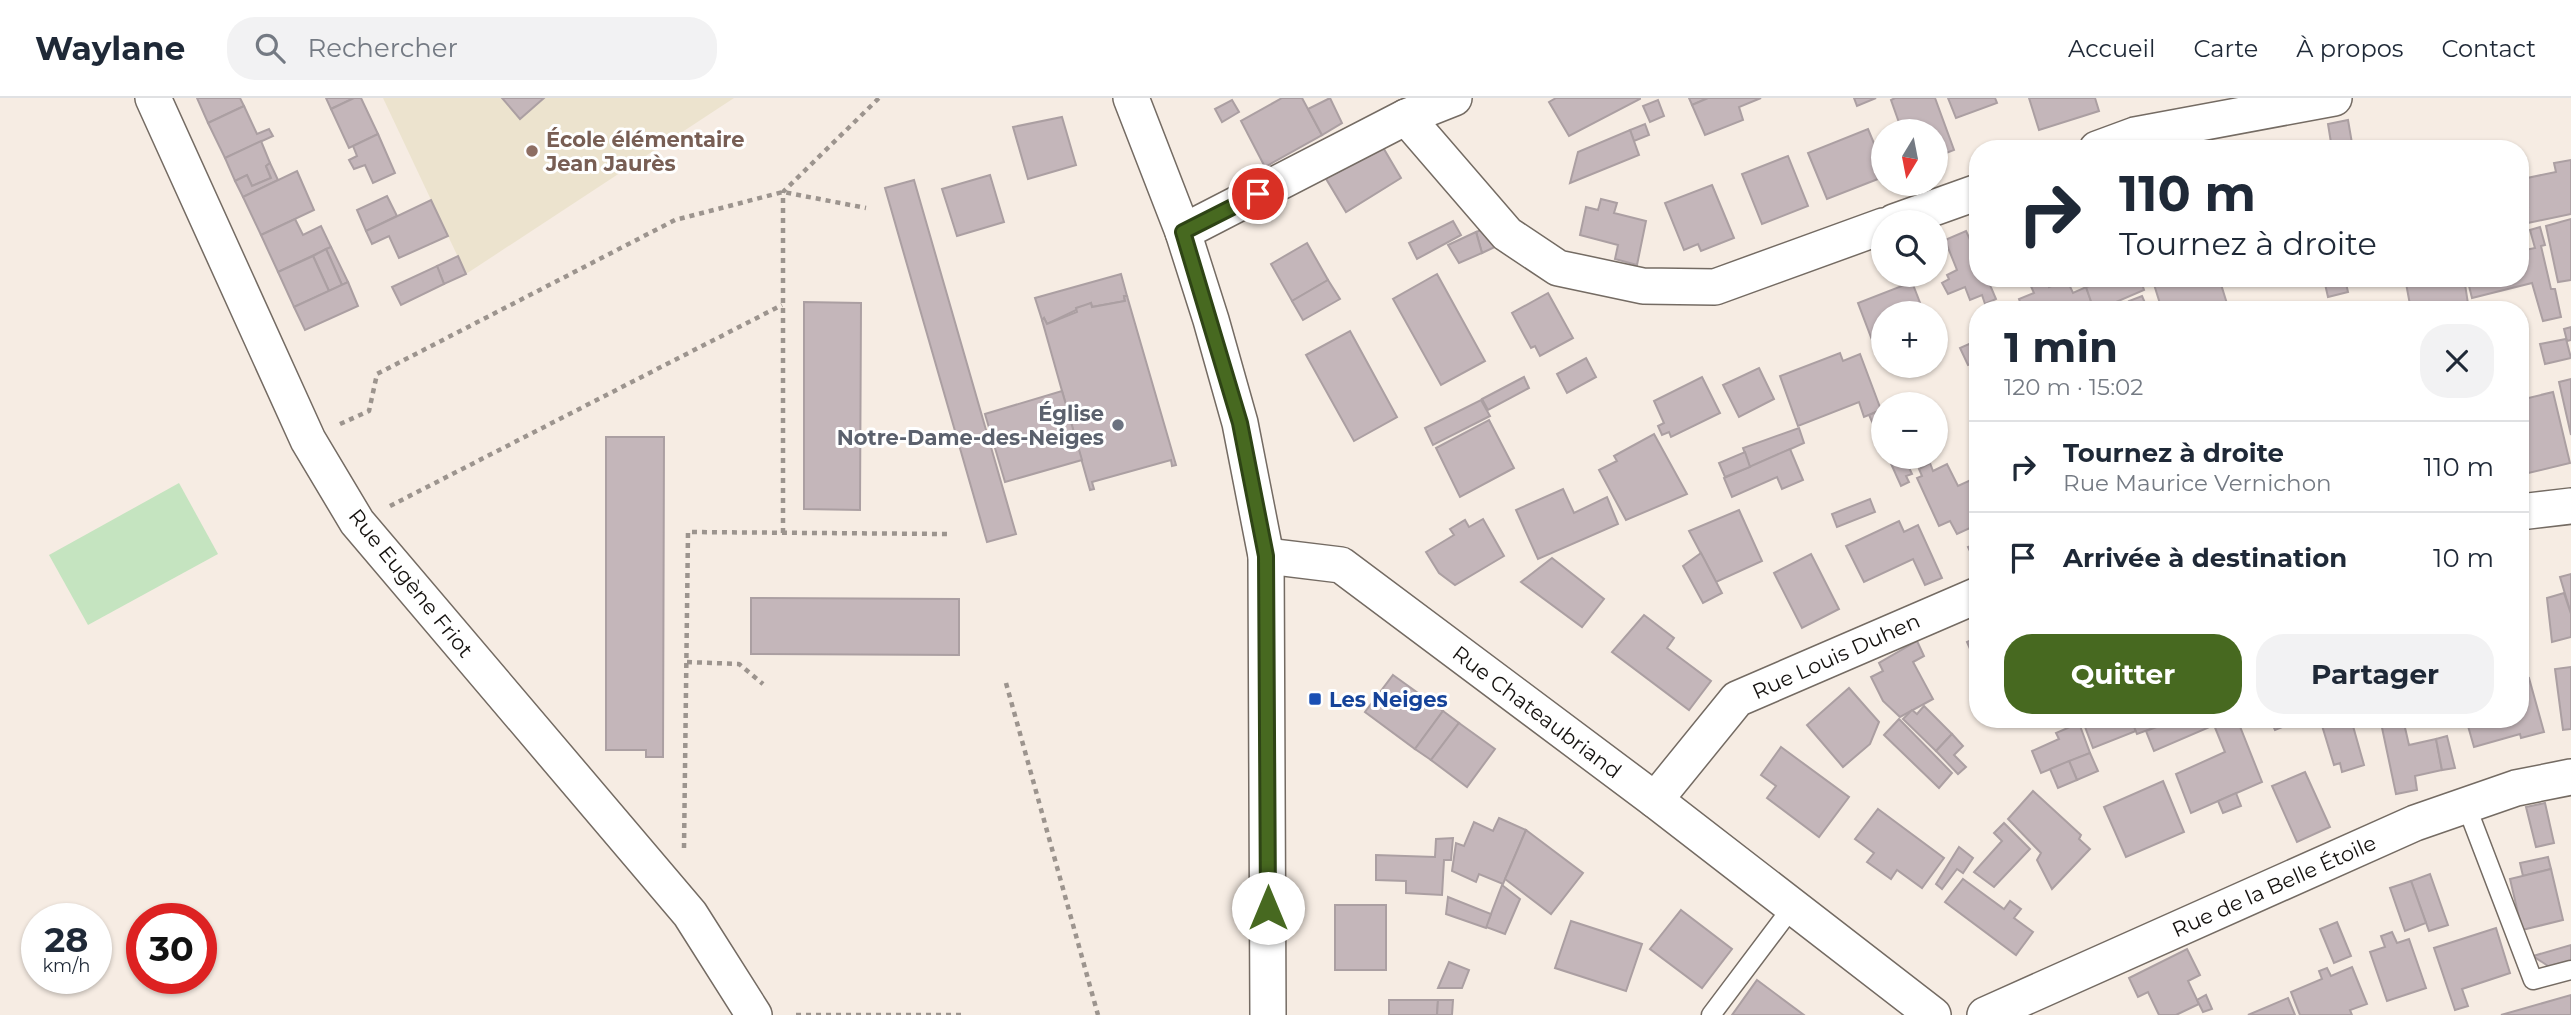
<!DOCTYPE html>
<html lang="fr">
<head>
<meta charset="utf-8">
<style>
  body { margin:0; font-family:Montserrat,sans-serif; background:#f2f2f3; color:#1f2937; height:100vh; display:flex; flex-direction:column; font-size:26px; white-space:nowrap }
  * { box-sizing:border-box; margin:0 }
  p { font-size:23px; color:#747a83 }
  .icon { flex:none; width:38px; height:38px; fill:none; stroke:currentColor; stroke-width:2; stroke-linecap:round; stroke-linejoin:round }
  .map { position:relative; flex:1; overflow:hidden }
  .drawer { position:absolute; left:1969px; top:203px; width:560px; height:427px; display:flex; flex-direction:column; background:#fff; border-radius:28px; box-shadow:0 2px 5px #0004 }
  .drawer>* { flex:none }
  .guide { position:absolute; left:1969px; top:42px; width:560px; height:147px; border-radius:28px; box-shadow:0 2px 5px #0004; background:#fff; color:#1f2937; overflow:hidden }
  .needle { width:46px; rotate:190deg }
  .buttons { position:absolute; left:1871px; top:21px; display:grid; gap:14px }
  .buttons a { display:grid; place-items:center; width:77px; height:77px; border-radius:50%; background:#fff; box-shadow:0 2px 5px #0004; font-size:35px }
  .speed { position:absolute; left:21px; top:805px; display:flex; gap:14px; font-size:35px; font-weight:700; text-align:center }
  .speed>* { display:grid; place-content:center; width:91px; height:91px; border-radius:50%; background:#fff; box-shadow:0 2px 5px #0004; line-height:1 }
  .speed small { font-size:18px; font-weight:400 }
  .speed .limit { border:10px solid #d22; background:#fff; color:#111 }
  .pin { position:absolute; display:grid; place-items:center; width:60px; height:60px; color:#fff; margin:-30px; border:4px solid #fff; border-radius:50%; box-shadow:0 2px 7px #0007 }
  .me { position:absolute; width:77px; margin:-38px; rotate:0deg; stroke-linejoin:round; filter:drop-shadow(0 0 5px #0008) }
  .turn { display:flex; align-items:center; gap:24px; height:147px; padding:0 35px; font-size:32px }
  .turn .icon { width:91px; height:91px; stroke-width:2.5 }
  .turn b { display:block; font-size:49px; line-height:60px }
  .round { display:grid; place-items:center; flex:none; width:74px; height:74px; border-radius:28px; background:#f2f2f3 }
  .headline { display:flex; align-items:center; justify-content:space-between; height:119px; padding:0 35px }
  h1 { font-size:42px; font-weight:700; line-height:52px }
  .cta { display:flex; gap:14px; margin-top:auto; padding:14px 35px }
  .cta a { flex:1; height:80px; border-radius:28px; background:#476920; color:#fff; font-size:28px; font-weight:700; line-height:80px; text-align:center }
  .cta a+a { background:#f2f2f3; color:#1f2937 }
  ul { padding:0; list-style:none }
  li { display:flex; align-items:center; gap:21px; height:91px; padding:0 35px; border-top:2px solid #e0e1e3 }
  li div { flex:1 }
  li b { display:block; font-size:26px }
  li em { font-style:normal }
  header { display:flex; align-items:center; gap:42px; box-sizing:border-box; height:98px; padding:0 35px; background:#fff; border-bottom:2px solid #e0e1e3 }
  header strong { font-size:33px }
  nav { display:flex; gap:38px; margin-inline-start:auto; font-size:24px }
  .search { width:490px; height:63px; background:#f2f2f3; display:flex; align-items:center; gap:18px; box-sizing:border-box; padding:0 24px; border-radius:28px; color:#747a83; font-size:26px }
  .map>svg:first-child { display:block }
</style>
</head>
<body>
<header>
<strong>Waylane</strong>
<div class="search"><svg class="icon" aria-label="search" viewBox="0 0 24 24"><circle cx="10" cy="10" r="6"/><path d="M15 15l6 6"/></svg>Rechercher</div>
<nav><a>Accueil</a><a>Carte</a><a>À propos</a><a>Contact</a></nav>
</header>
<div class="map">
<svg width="2571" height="917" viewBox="0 0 2571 917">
  <rect width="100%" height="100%" fill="#f6ece3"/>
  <polygon fill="#ece3ce" points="383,0 734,0 466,176"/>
  <polygon fill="#c5e4c0" points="179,385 218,456 88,527 49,457"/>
  <g fill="#c4b6ba" stroke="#ab9fa2" stroke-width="2">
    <polygon points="197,0 240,0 244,8 208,25"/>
    <polygon points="326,0 354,0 331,11"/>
    <polygon points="354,0 361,0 378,36 349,50 331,11"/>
    <polygon points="502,0 544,0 520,21"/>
    <polygon points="1282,0 1302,0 1322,37 1265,69 1241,23"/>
    <polygon points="1330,0 1342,25 1322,37 1308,11"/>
    <polygon points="1556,0 1640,0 1640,1 1569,38 1549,4"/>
    <polygon points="1689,0 1708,0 1692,7"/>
    <polygon points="1708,0 1761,0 1739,9 1743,22 1705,37 1692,7"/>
    <polygon points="1854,0 1876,0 1857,8"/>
    <polygon points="1895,0 1935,0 1954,52 1936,59 1936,33 1902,33 1891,2"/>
    <polygon points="1948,0 1995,0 1997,5 1956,20"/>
    <polygon points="2029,0 2095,0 2099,13 2039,32"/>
    <polygon points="1232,2 1239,14 1222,24 1215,11"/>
    <polygon points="1658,2 1664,18 1650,24 1643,8"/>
    <polygon points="244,8 257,36 269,31 273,38 225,60 208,25"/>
    <polygon points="1062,19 1076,67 1028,81 1013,29"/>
    <polygon points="2348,22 2353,51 2332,51 2328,26"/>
    <polygon points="1645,26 1649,37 1634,43 1630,32"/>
    <polygon points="1868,31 1883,67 1883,79 1827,101 1808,55"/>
    <polygon points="1630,32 1639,57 1570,85 1578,54"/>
    <polygon points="378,36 395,75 373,85 365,67 354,71 349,62 357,58 353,48"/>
    <polygon points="261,43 270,65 266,68 271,80 252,88 247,77 235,83 225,60"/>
    <polygon points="1381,46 1401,80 1346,114 1325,79"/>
    <polygon points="1788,58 1808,108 1762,126 1742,76"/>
    <polygon points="2571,62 2571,116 2523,126 2520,111 2528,109 2522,81 2556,74 2554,65"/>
    <polygon points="270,65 278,82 243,99 235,83 247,77 252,88 271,80 266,68"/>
    <polygon points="297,73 314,112 261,137 243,99"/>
    <polygon points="990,77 1004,124 957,138 942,91"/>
    <polygon points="914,82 1016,436 987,444 885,90"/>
    <polygon points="1712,87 1734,140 1701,153 1698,146 1684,152 1665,105"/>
    <polygon points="387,98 397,118 366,133 357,112"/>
    <polygon points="1601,101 1617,105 1614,115 1646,123 1637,167 1615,161 1618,147 1580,137 1586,109 1598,112"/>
    <polygon points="431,102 448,138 399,160 389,138 372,146 366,133"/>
    <polygon points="295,121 303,137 321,128 331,149 278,174 261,137"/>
    <polygon points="2571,121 2571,182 2558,184 2546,128"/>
    <polygon points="1453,123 1461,137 1417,161 1409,145"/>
    <polygon points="2540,129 2545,147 2541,148 2551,191 2555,191 2561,219 2543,223 2532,185 2472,200 2467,180 2520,180 2520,153 2535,150 2530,132"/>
    <polygon points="1481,132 1497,148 1482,155 1476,134"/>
    <polygon points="1966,133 1978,159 1978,180 1987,180 1996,201 1985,206 1982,197 1970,202 1965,189 1948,196 1942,185 1949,181 1947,177 1957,172 1945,142"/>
    <polygon points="1476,134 1482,155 1459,165 1448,147"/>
    <polygon points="1307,145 1328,182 1292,203 1271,166"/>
    <polygon points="331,149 348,184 342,187 326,151"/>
    <polygon points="326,151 342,187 329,193 313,158"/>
    <polygon points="313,158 329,193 294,209 278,174"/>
    <polygon points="458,158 466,176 444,186 437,168"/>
    <polygon points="437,168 444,186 401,207 392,189"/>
    <polygon points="1121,176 1127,198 1124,198 1125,203 1092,209 1091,205 1047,226 1044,220 1042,222 1035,200"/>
    <polygon points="1437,176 1485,263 1441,287 1393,201"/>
    <polygon points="2036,180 2045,180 2049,189 2067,182 2073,195 2086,189 2092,206 2077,212 2023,212 2019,201 2034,195 2029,184"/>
    <polygon points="2090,180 2140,180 2144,192 2109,207 2111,212 2094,212 2086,189 2093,187"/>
    <polygon points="2152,180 2219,180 2229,212 2162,212"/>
    <polygon points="2405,180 2464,180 2469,212 2411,212"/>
    <polygon points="2345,181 2348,194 2328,199 2325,186"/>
    <polygon points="1328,182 1340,201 1303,222 1292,203"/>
    <polygon points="348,184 358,208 305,232 294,209"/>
    <polygon points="1912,184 1924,215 1883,215 1883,253 1877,255 1858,205"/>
    <polygon points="1548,195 1573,240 1540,258 1535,248 1531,250 1512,215"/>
    <polygon points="1124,198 1127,198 1176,367 1172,368 1171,362 1092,384 1094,391 1090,392 1042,222 1044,220 1047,226 1077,214 1076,210 1091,205 1092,209 1125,203"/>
    <polygon points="2142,198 2148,212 2133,212 2129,203"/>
    <polygon points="804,204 861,205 860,412 804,411"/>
    <polygon points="2571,229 2571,242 2567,243 2564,231"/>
    <polygon points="1350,233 1397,319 1354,343 1306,257"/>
    <polygon points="2566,241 2571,260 2545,266 2540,246"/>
    <polygon points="1978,242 1978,263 1968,267 1960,250"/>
    <polygon points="1840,255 1843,263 1860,256 1881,312 1864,319 1859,304 1798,328 1780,278"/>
    <polygon points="1586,260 1596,279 1567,295 1557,276"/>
    <polygon points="1759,270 1774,301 1739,319 1723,287"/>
    <polygon points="1524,279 1529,290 1488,312 1482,301"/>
    <polygon points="1702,279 1720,315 1671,339 1669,334 1662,337 1658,328 1664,325 1654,303"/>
    <polygon points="2571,281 2571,337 2559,284"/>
    <polygon points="1062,293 1082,362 1005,384 985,316"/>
    <polygon points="2553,294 2570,365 2520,377 2520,302"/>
    <polygon points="1481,302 1490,318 1433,347 1425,330"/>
    <polygon points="1883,311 1883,348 1869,317"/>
    <polygon points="1489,322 1514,370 1460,399 1436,350"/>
    <polygon points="1799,330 1804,345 1750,369 1743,350"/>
    <polygon points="1654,336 1687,396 1626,422 1599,372 1617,363 1614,358"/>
    <polygon points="606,339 664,339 663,659 646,659 646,652 606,652"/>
    <polygon points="1790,351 1803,382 1782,391 1777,379 1732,399 1724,380"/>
    <polygon points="1745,354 1750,369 1725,379 1719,365"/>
    <polygon points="1888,359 1904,359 1912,376 1906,378 1909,384 1901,388"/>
    <polygon points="1930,365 1933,373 1947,366 1958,388 1973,381 1978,391 1978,439 1972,429 1957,436 1950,423 1939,428 1917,380 1922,378 1919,371"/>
    <polygon points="1563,391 1574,415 1607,399 1618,426 1538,461 1516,412"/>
    <polygon points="1870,401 1875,414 1837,429 1832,416"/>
    <polygon points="1739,412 1762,463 1716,484 1689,433"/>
    <polygon points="1483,421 1504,458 1455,487 1439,475 1426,454 1454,437 1450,431 1465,422 1469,429"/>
    <polygon points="1899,423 1904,434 1918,427 1942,480 1925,487 1913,461 1864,484 1846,448"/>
    <polygon points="1978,445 1978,468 1977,468 1968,449"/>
    <polygon points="1701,455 1722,495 1703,505 1683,468"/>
    <polygon points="1811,456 1839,511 1802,530 1774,475"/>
    <polygon points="1552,460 1604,501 1582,529 1521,484"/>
    <polygon points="2571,476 2571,516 2560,479"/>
    <polygon points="2564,495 2571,516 2571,539 2552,544 2547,500"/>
    <polygon points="751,500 959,501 959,557 751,556"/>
    <polygon points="1644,517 1674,540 1667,550 1711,583 1689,612 1612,554"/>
    <polygon points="1978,539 1978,569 1967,544"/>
    <polygon points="1917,543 1924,558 1913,564 1933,601 1900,619 1883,603 1871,579 1883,573 1879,565"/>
    <polygon points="2571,569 2571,631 2563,632 2555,571"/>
    <polygon points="1393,577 1443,613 1415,651 1365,614"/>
    <polygon points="2529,580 2544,634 2521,640 2520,636 2474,649 2466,621 2520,621 2520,583"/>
    <polygon points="1849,590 1879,624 1870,646 1843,669 1807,627"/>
    <polygon points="1924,608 1952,636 1936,653 1903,621 1912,612 1917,616"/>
    <polygon points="1443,613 1459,625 1431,662 1415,651"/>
    <polygon points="1899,621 1952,675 1939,690 1884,637"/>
    <polygon points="2082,621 2131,621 2136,633 2093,650"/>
    <polygon points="2131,621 2169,621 2170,624 2137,636"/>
    <polygon points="2169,621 2237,621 2262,684 2191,715 2176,676 2225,654 2214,627 2154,653 2146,633 2170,624"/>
    <polygon points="2270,621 2298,621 2299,622 2275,632"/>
    <polygon points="2320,621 2351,621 2364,667 2342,674 2340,665 2334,667"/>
    <polygon points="2403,621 2409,647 2436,641 2442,672 2415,678 2417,692 2396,696 2381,625"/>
    <polygon points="1459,625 1495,651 1467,689 1431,662"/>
    <polygon points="2079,625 2090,655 2041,675 2032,653 2059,641 2056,635"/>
    <polygon points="1952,636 1963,648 1954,657 1966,669 1958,676 1936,653"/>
    <polygon points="2447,638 2455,670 2442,672 2436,641"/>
    <polygon points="1781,649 1849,699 1819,739 1767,700 1776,688 1761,677"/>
    <polygon points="2090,655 2098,673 2077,682 2069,663"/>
    <polygon points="2069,663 2077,682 2058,690 2050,671"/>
    <polygon points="2305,674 2330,729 2297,744 2272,688"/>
    <polygon points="2163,683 2184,734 2126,759 2104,709"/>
    <polygon points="2033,693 2081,737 2079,741 2090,751 2052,791 2037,762 2041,755 2008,721"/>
    <polygon points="2236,695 2241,708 2223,715 2218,703"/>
    <polygon points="2545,705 2554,745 2536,749 2526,709"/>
    <polygon points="1878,711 1944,760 1922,790 1897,772 1891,781 1867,764 1874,755 1855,741"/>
    <polygon points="1499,720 1526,732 1503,786 1479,776 1476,784 1452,773 1456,745 1464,748 1474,724 1493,733"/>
    <polygon points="2004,725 2030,751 1994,789 1974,774 2002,743 1994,735"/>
    <polygon points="1526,732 1583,775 1551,816 1505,781"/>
    <polygon points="1453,740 1451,762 1444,762 1442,797 1406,795 1406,783 1376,782 1376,757 1435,759 1436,741"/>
    <polygon points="1959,749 1973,760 1963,775 1957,771 1942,791 1936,786"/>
    <polygon points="2548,759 2551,771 2523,778 2520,765"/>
    <polygon points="2551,771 2563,822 2522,832 2510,781"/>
    <polygon points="2430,776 2448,827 2429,833 2411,783"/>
    <polygon points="1963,781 2004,811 2010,803 2021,811 2014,820 2033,834 2016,857 1945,804"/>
    <polygon points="2411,783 2426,825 2405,833 2390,790"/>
    <polygon points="1502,787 1520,801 1505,836 1486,829"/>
    <polygon points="1448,799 1491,816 1486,830 1446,816"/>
    <rect x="1335" y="807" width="51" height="65"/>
    <polygon points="1681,812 1732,851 1702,890 1650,851"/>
    <polygon points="1571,823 1642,846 1626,893 1555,870"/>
    <polygon points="2337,824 2351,858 2334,865 2320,831"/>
    <polygon points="2496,830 2510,875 2462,891 2468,908 2455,912 2434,850"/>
    <polygon points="2392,834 2397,845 2409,841 2426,890 2387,903 2370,854 2385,849 2381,838"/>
    <polygon points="2571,847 2571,864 2551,870 2533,858"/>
    <polygon points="2187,851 2200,877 2188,883 2199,906 2176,917 2159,917 2148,894 2138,899 2129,880"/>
    <polygon points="1449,864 1469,872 1462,890 1438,890"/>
    <polygon points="2352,869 2367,906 2350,912 2352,917 2300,917 2291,894 2322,881 2319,873 2327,870 2331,878"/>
    <polygon points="1757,882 1804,917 1732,917"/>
    <polygon points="2206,897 2212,911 2203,914 2197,902"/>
    <polygon points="2571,897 2571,917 2501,917"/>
    <polygon points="2288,900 2295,917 2248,917"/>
    <polygon points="1389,902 1438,902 1437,917 1389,917"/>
    <polygon points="1438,902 1453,902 1452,917 1437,917"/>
  </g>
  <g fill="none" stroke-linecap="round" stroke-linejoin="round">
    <g stroke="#746b63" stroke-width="21">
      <g id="service">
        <polyline points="2466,707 2533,882 2571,872"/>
        <polyline points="1711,917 1793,808"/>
      </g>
    </g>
    <g stroke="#746b63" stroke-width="38">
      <g id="minor">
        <polyline points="153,0 308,342 357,424 690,816 754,917"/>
        <polyline points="1131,0 1183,134 1211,222 1240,325 1266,458 1268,917"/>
        <polyline points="1406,19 1507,136 1558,170 1643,188 1715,189 1883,128"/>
        <polyline points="2097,51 2135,37 2334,0"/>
        <polyline points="1894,124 1978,94"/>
        <polyline points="1183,134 1406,19 1454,0"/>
        <polyline points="2520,414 2571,408"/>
        <polyline points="1266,458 1341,467 1655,702 1933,917"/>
        <polyline points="1655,702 1737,601 1978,497"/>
        <polyline points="1985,917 2415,725 2516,690 2571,679"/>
      </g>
    </g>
    <g stroke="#9c948e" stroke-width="4.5" stroke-dasharray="5 5" stroke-linecap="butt">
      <polyline points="340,326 369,313 377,276 675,122 783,94 866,110"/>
      <polyline points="390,408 782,207"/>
      <polyline points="783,435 783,94 879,0"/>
      <polyline points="687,564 739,566 763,586"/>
      <polyline points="1006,585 1098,917"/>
      <polyline points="684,750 688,434 947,436"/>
      <polyline points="796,917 965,917"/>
    </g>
    <use href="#service" stroke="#fff" stroke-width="18"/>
    <use href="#minor" stroke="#fff" stroke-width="35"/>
  </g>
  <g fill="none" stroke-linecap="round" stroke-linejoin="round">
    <g stroke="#2e4415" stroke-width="18">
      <polyline id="route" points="1258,96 1183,134 1240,325 1266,458 1268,810"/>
    </g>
    <use href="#route" stroke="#476920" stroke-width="12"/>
  </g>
  <circle fill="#8d6e63" stroke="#fff" stroke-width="2.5" cx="532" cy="53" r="7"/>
  <circle fill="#6b7280" stroke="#fff" stroke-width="2.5" cx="1118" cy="327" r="7"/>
  <rect fill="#1a4fb4" stroke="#fff" stroke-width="2.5" x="1308" y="594" width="14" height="14" rx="3.5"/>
  <g text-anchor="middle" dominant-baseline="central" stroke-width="6" stroke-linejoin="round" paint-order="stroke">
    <g font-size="21" font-weight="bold" fill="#785e54" stroke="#fff" text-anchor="start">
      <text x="546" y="41">École élémentaire<tspan x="546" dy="24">Jean Jaurès</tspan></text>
    </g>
    <g font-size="21" font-weight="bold" fill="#5b616d" stroke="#fff" text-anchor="end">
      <text x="1104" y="315">Église<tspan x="1104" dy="24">Notre-Dame-des-Neiges</tspan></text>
    </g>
    <g font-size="21" fill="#15120f" stroke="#fff">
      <text transform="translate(411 485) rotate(51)">Rue Eugène Friot</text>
      <text transform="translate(1836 558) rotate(-24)">Rue Louis Duhen</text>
      <text transform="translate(1537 614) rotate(37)">Rue Chateaubriand</text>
      <text transform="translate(2274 788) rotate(-24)">Rue de la Belle Étoile</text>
    </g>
    <g font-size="21" font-weight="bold" fill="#164399" stroke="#fff" text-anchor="start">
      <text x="1329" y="601">Les Neiges</text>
    </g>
  </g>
</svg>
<div class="buttons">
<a><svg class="needle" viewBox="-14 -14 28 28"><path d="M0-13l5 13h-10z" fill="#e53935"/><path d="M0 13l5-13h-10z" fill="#747a83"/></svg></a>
<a><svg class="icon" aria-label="search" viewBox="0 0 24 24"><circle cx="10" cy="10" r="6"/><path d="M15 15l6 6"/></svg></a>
<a>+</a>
<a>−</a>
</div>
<div class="speed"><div>28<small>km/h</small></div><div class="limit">30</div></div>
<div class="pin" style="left:1258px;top:96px;background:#d93025"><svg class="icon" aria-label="arrive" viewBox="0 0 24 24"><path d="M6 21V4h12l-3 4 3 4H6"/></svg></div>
<svg class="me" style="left:1268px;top:810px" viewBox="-20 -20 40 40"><circle r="19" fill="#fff"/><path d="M0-13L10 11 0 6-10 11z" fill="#476920"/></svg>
<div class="guide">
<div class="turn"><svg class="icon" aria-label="right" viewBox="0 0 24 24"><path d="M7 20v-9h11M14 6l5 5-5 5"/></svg><div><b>110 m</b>Tournez à droite</div></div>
</div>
<section class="drawer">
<div class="headline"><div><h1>1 min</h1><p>120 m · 15:02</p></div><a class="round"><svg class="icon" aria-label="close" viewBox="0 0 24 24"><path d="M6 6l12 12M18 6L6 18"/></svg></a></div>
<ul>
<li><svg class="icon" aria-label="right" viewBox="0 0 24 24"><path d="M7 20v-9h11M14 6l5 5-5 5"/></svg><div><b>Tournez à droite</b><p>Rue Maurice Vernichon</p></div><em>110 m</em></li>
<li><svg class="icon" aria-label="arrive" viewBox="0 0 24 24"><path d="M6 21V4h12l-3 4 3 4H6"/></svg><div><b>Arrivée à destination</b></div><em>10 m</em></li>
</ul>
<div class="cta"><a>Quitter</a><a>Partager</a></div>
</section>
</div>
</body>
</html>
